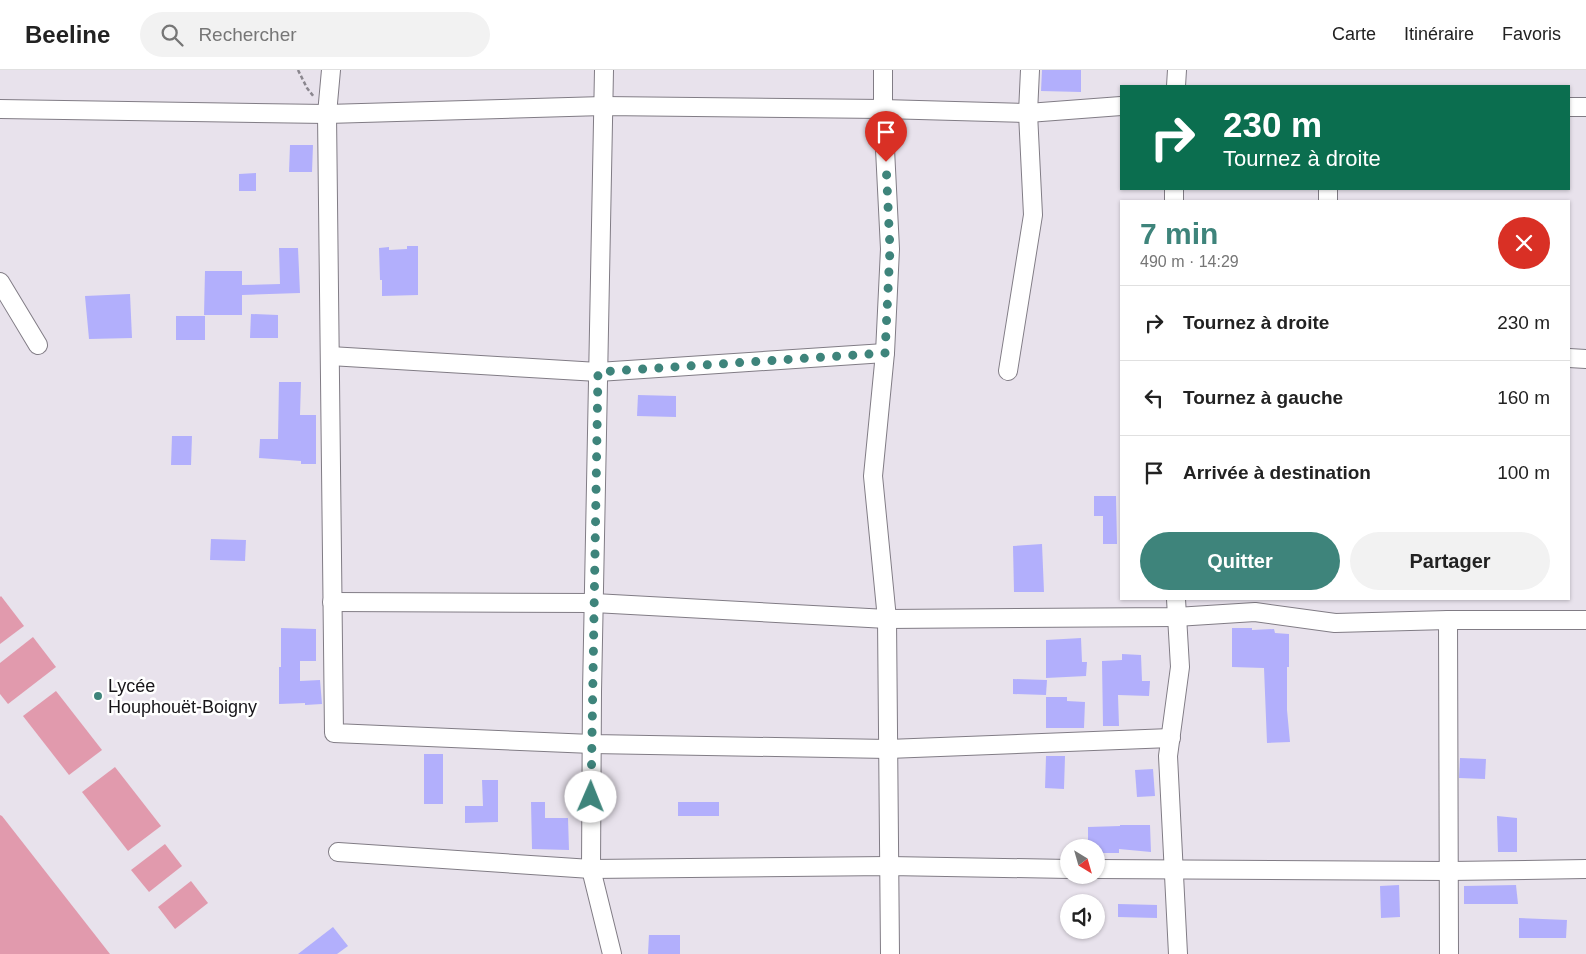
<!DOCTYPE html>
<html lang="fr">
<head>
<meta charset="utf-8">
<style>
  body { margin:0; font-family:Arial,sans-serif; background:#f2f2f2; color:#222; height:100vh; display:flex; flex-direction:column; font-size:19px; white-space:nowrap }
  * { box-sizing:border-box; margin:0 }
  p { font-size:16px; color:#767676 }
  .icon { flex:none; width:28px; height:28px; fill:none; stroke:currentColor; stroke-width:2; stroke-linecap:round; stroke-linejoin:round }
  .map { position:relative; flex:1; overflow:hidden }
  .drawer { position:absolute; left:1120px; top:130px; width:450px; height:400px; display:flex; flex-direction:column; background:#fff; border-radius:0px; box-shadow:0 1px 4px #0004 }
  .drawer>* { flex:none }
  .guide { position:absolute; left:1120px; top:15px; width:450px; height:105px; border-radius:0px; box-shadow:0 1px 4px #0004; background:#0b6e4f; color:#fff; overflow:hidden }
  .needle { width:32px; rotate:143deg }
  .tools { position:absolute; left:1060px; top:769px; display:grid; gap:10px }
  .tools a { display:grid; place-items:center; width:45px; height:45px; border-radius:50%; background:#fff; box-shadow:0 1px 4px #0004; font-size:25px }
  .pin { position:absolute; display:grid; place-items:center; width:42px; height:42px; color:#fff; margin:-51px -21px; border-radius:50% 50% 50% 0; rotate:-45deg; box-shadow:0 0 5px #0007 }
  .pin .icon { rotate:45deg }
  .me { position:absolute; width:55px; margin:-28px; rotate:1deg; stroke-linejoin:round; filter:drop-shadow(0 0 4px #0008) }
  .turn { display:flex; align-items:center; gap:18px; height:105px; padding:0 20px; font-size:22px }
  .turn .icon { width:65px; height:65px; stroke-width:2.5 }
  .turn b { display:block; font-size:35px; line-height:42px }
  .round { display:grid; place-items:center; flex:none; width:52px; height:52px; border-radius:26px; background:#f2f2f2 }
  .summary { display:flex; align-items:center; justify-content:space-between; height:85px; padding:0 20px }
  h1 { font-size:30px; font-weight:700; line-height:38px; color:#3e847b }
  .action { display:flex; gap:10px; margin-top:auto; padding:10px 20px }
  .action a { flex:1; height:58px; border-radius:30px; background:#3e847b; color:#fff; font-size:20px; font-weight:700; line-height:58px; text-align:center }
  .action a+a { background:#f2f2f2; color:#222 }
  ul { padding:0; list-style:none }
  li { display:flex; align-items:center; gap:15px; height:75px; padding:0 20px; border-top:1px solid #e0e0e0 }
  li div { flex:1 }
  li b { display:block; font-size:19px }
  li em { font-style:normal }
  header { display:flex; align-items:center; gap:30px; box-sizing:border-box; height:70px; padding:0 25px; background:#fff; border-bottom:1px solid #e0e0e0 }
  header strong { font-size:24px }
  nav { display:flex; gap:28px; margin-inline-start:auto; font-size:18px }
  .search { width:350px; height:45px; background:#f2f2f2; display:flex; align-items:center; gap:12px; box-sizing:border-box; padding:0 18px; border-radius:28px; color:#767676; font-size:19px }
  .map>svg:first-child { display:block }
</style>
</head>
<body>
<header>
<strong>Beeline</strong>
<div class="search"><svg class="icon" aria-label="search" viewBox="0 0 24 24"><circle cx="10" cy="10" r="6"/><path d="M15 15l6 6"/></svg>Rechercher</div>
<nav><a>Carte</a><a>Itinéraire</a><a>Favoris</a></nav>
</header>
<div class="map">
<svg width="1586" height="884" viewBox="0 0 1586 884">
  <rect width="100%" height="100%" fill="#e8e2ec"/>
  <g fill="#e19aad">
    <polygon points="1,526 24,556 0,574 0,527"/>
    <polygon points="33,567 56,597 8,634 0,624 0,593"/>
    <polygon points="56,621 102,680 69,705 23,646"/>
    <polygon points="115,697 161,756 128,781 82,722"/>
    <polygon points="0,745 2,746 110,884 0,884"/>
    <polygon points="165,774 182,796 149,822 131,800"/>
    <polygon points="191,811 208,833 175,859 158,837"/>
  </g>
  <g fill="#b2affc">
    <polygon points="1042,0 1081,0 1081,22 1041,21"/>
    <polygon points="290,75 313,75 312,102 289,102"/>
    <polygon points="256,103 256,121 239,121 239,104"/>
    <polygon points="407,176 418,176 418,225 382,226 382,210 380,210 379,178 389,177 389,180 407,179"/>
    <polygon points="279,178 298,178 300,223 242,225 242,245 204,245 205,201 242,201 242,215 280,214"/>
    <polygon points="130,224 132,268 89,269 85,226"/>
    <polygon points="251,244 278,245 278,268 250,268"/>
    <rect x="176" y="246" width="29" height="24"/>
    <polygon points="279,312 301,312 300,345 316,345 316,394 301,394 301,391 259,388 260,369 278,369"/>
    <polygon points="638,325 676,326 676,347 637,346"/>
    <polygon points="172,366 192,366 191,395 171,395"/>
    <polygon points="1094,426 1116,426 1117,474 1103,474 1103,446 1094,446"/>
    <polygon points="211,469 246,470 245,491 210,490"/>
    <polygon points="1042,474 1044,522 1014,522 1013,476"/>
    <polygon points="281,558 316,559 316,591 300,591 300,611 320,610 322,634 305,635 305,633 279,634 279,597 281,597"/>
    <polygon points="1232,558 1252,558 1252,560 1274,559 1275,563 1289,564 1289,597 1287,597 1287,640 1290,672 1267,673 1264,598 1232,597"/>
    <polygon points="1081,568 1082,592 1087,592 1086,606 1046,608 1046,570"/>
    <polygon points="1122,584 1141,585 1142,611 1150,611 1149,626 1118,625 1119,656 1103,656 1102,591 1122,590"/>
    <polygon points="1013,609 1047,610 1046,625 1013,624"/>
    <polygon points="1046,627 1067,627 1067,631 1085,632 1084,658 1046,658"/>
    <rect x="424" y="684" width="19" height="50"/>
    <polygon points="1046,686 1065,686 1064,719 1045,718"/>
    <polygon points="1460,688 1486,689 1485,709 1459,708"/>
    <polygon points="1153,699 1155,726 1137,727 1135,700"/>
    <polygon points="482,710 498,710 498,752 465,753 465,736 483,736"/>
    <polygon points="531,732 545,732 545,748 568,748 569,780 532,779"/>
    <rect x="678" y="732" width="41" height="14"/>
    <polygon points="1497,746 1517,748 1517,782 1498,782"/>
    <polygon points="1120,755 1150,755 1151,782 1119,779 1119,783 1096,783 1096,778 1088,778 1088,757 1120,756"/>
    <polygon points="1399,815 1400,847 1381,848 1380,816"/>
    <polygon points="1516,815 1518,834 1464,834 1464,816"/>
    <polygon points="1118,834 1157,835 1157,848 1118,847"/>
    <polygon points="1519,848 1567,850 1566,868 1519,868"/>
    <polygon points="333,857 348,876 337,884 298,884"/>
    <polygon points="649,865 680,865 680,884 648,884"/>
  </g>
  <g fill="none" stroke-linecap="round" stroke-linejoin="round">
    <g stroke="#817c85" stroke-width="20">
      <g id="minor">
        <polyline points="331,0 327,44 334,663 592,674 888,679 1171,668"/>
        <polyline points="604,0 592,622 591,799 612,884"/>
        <polyline points="883,0 883,39 890,179 885,283 873,406 887,549 890,884"/>
        <polyline points="1176,16 1177,0"/>
        <polyline points="1569,37 1586,37"/>
        <polyline points="0,39 327,44 603,36 883,39 1028,43 1121,36"/>
        <polyline points="1174,131 1174,119"/>
        <polyline points="1328,131 1328,119"/>
        <polyline points="0,212 38,275"/>
        <polyline points="330,286 598,302 885,283"/>
        <polyline points="1569,288 1586,289"/>
        <polyline points="1008,301 1033,145 1028,43 1030,0"/>
        <polyline points="1176,529 1180,597 1168,686 1178,884"/>
        <polyline points="332,532 594,533 887,549 1176,547 1255,542 1335,553 1448,550 1586,550"/>
        <polyline points="1448,550 1449,884"/>
        <polyline points="338,782 591,799 889,796 1069,799"/>
        <polyline points="1096,799 1449,801 1586,799"/>
      </g>
    </g>
    <polyline stroke="#8a868e" stroke-width="2.5" stroke-dasharray="4 2.5" stroke-linecap="butt" points="298,0 307,18 314,27"/>
    <use href="#minor" stroke="#fff" stroke-width="18"/>
  </g>
  <g fill="none" stroke-linecap="round" stroke-linejoin="round">
    <polyline stroke="#3e847b" stroke-width="9" stroke-dasharray="0 16.2" points="591,727 598,302 885,283 890,179 886,92"/>
  </g>
  <circle fill="#3e847b" stroke="#fff" stroke-width="2" cx="98" cy="626" r="5"/>
  <g text-anchor="middle" dominant-baseline="central" stroke-width="5" stroke-linejoin="round" paint-order="stroke">
    <g font-size="18" fill="#171519" stroke="#fff" text-anchor="start">
      <text x="108" y="616">Lycée<tspan x="108" dy="21">Houphouët-Boigny</tspan></text>
    </g>
  </g>
</svg>
<div class="tools">
<a><svg class="needle" viewBox="-14 -14 28 28"><path d="M0-13l5 13h-10z" fill="#e53935"/><path d="M0 13l5-13h-10z" fill="#767676"/></svg></a>
<a><svg class="icon" aria-label="sound" viewBox="0 0 24 24"><path d="M4 9h4l5-4v14l-5-4H4zM17 9q2 3 0 6"/></svg></a>
</div>
<div class="pin" style="left:886px;top:92px;background:#d93025"><svg class="icon" aria-label="arrive" viewBox="0 0 24 24"><path d="M6 21V4h12l-3 4 3 4H6"/></svg></div>
<svg class="me" style="left:591px;top:727px" viewBox="-20 -20 40 40"><circle r="19" fill="#fff"/><path d="M0-13L10 11 0 6-10 11z" fill="#3e847b"/></svg>
<div class="guide">
<div class="turn"><svg class="icon" aria-label="right" viewBox="0 0 24 24"><path d="M7 20v-9h11M14 6l5 5-5 5"/></svg><div><b>230 m</b>Tournez à droite</div></div>
</div>
<section class="drawer">
<div class="summary"><div><h1>7 min</h1><p>490 m · 14:29</p></div><a class="round" style="background:#d93025;color:#fff"><svg class="icon" aria-label="close" viewBox="0 0 24 24"><path d="M6 6l12 12M18 6L6 18"/></svg></a></div>
<ul>
<li><svg class="icon" aria-label="right" viewBox="0 0 24 24"><path d="M7 20v-9h11M14 6l5 5-5 5"/></svg><div><b>Tournez à droite</b></div><em>230 m</em></li>
<li><svg class="icon" aria-label="left" viewBox="0 0 24 24"><path d="M17 20v-9H6M10 6l-5 5 5 5"/></svg><div><b>Tournez à gauche</b></div><em>160 m</em></li>
<li><svg class="icon" aria-label="arrive" viewBox="0 0 24 24"><path d="M6 21V4h12l-3 4 3 4H6"/></svg><div><b>Arrivée à destination</b></div><em>100 m</em></li>
</ul>
<div class="action"><a>Quitter</a><a>Partager</a></div>
</section>
</div>
</body>
</html>
